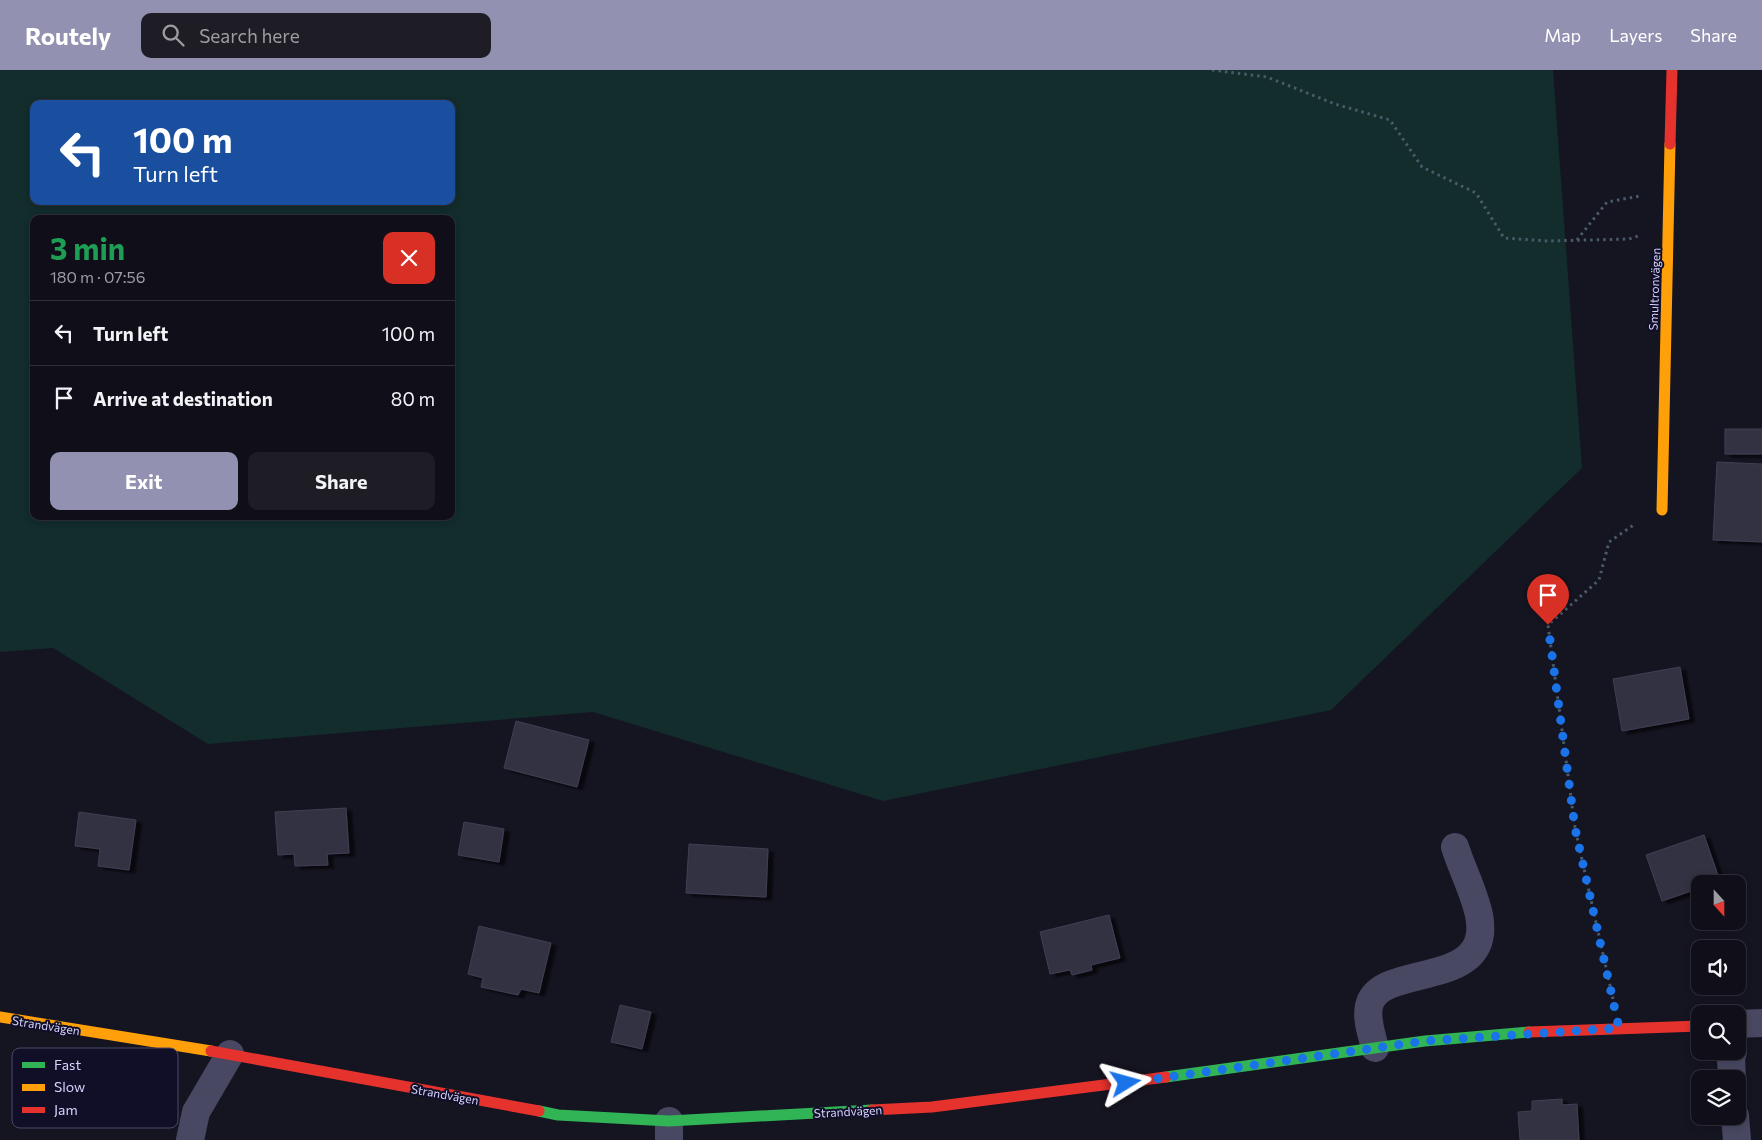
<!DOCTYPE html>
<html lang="en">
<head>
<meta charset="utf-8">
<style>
  body { margin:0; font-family:Commissioner,sans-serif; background:#1e1d26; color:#f1f3f6; height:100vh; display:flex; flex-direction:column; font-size:19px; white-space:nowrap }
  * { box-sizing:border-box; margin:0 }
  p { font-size:16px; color:#9c9ca2 }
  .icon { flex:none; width:28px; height:28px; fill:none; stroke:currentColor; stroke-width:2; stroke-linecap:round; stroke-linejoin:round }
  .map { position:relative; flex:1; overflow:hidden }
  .details { position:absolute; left:30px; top:145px; width:425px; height:305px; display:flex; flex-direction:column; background:#100f19; border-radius:10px; box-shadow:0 2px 8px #0003,0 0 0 1px #302f38 }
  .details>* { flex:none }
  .hud { position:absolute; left:30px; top:30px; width:425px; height:105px; border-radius:10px; box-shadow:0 2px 8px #0003,0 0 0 1px #302f38; background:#1a4fa0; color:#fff; overflow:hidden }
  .needle { width:32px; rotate:159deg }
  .tools { position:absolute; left:1691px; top:805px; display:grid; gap:10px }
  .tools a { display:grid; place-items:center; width:55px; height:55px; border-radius:10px; background:#100f19; box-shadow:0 2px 8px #0003,0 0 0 1px #302f38; font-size:25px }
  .pin { position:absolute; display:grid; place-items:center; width:42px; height:42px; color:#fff; margin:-51px -21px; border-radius:50% 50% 50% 0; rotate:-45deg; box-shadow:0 0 5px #0007 }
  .pin .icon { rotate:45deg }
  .me { position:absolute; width:55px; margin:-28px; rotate:82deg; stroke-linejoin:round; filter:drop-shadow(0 0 4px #0008) }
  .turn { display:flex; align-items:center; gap:18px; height:105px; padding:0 20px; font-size:22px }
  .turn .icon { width:65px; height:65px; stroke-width:2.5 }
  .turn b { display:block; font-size:35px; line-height:42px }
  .round { display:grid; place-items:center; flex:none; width:52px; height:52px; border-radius:10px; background:#1e1d26 }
  .headline { display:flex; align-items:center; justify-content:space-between; height:85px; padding:0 20px }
  h1 { font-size:30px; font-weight:700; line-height:38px; color:#1e9e55 }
  .cta { display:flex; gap:10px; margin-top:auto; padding:10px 20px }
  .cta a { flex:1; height:58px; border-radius:10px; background:#9291b1; color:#fff; font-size:20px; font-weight:700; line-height:58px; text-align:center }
  .cta a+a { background:#1e1d26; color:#f1f3f6 }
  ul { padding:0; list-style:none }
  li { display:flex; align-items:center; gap:15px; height:65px; padding:0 20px; border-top:1px solid #302f38 }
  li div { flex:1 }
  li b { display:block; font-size:19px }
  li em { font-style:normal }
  header { display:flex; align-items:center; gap:30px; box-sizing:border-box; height:70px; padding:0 25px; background:#9291b1; color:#fff }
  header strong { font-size:24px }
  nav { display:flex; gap:28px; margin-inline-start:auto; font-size:18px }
  .search { width:350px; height:45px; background:#1e1d26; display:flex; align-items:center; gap:12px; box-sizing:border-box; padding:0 18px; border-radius:10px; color:#9c9ca2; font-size:19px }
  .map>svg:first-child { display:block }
</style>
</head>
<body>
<header>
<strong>Routely</strong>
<div class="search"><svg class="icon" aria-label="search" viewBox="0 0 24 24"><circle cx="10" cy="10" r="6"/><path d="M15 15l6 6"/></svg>Search here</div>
<nav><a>Map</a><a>Layers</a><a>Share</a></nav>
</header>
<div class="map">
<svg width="1762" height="1070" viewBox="0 0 1762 1070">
  <defs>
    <filter id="shadow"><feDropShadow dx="5.5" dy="3" stdDeviation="1" flood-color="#0009"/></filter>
  </defs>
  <rect width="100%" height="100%" fill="#151421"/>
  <path fill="#122d2c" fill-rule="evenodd" d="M0 0H1553L1582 398 1331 640 883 731 593 642 208 674 53 578 0 582ZM34 34H451V131H34ZM34 149H451V446H34Z"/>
  <g fill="#333243" stroke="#413f55" filter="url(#shadow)">
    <rect x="1725" y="359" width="37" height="25"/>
    <polygon points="1717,392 1762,394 1762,472 1713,470"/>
    <polygon points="1680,597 1689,649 1622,661 1613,609"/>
    <polygon points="516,651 589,670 577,717 504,698"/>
    <polygon points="346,738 349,783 327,784 328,795 295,796 294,784 278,785 275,742"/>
    <polygon points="79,742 136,750 129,800 98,796 100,779 75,776"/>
    <polygon points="464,752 504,759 499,792 458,785"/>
    <polygon points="1704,765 1720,811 1700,814 1700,818 1662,831 1646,785"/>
    <polygon points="689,774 768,779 766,827 686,823"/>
    <polygon points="1109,845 1120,888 1091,895 1092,900 1072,905 1070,900 1050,904 1040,862"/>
    <polygon points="479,856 551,873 539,923 521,919 518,925 481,917 483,908 468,904"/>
    <polygon points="620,935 651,942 642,979 611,972"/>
    <polygon points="1562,1029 1562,1035 1577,1034 1579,1070 1520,1070 1518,1042 1532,1041 1532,1031"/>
  </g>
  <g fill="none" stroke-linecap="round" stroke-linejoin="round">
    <g stroke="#495b69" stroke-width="3" stroke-dasharray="2.5 4" stroke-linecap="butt">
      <polyline points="1212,0 1267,7 1335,34 1390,50 1422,97 1476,123 1504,168 1548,171 1629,169 1638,166"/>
      <polyline points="1577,170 1607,132 1640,126"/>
      <polyline points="1613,929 1575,758 1548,555 1599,510 1609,472 1635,454"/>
    </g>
    <g stroke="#484862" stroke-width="28">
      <polyline points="1738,954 1762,953"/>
      <path d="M1375 978C1372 965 1366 950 1369 936 1379 891 1494 922 1479 845 1474 822 1462 799 1455 777"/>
      <polyline points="1732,1009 1731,989 1733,981"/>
      <polyline points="1735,1046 1737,1070"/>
      <polyline points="190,1070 196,1042 230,984"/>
      <polyline points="669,1070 669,1051"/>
    </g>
    <g stroke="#30b455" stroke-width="11">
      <polyline points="1166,1007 1425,971 1529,962"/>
      <polyline points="539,1041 558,1045 669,1051 872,1040"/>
    </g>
    <g stroke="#ff9f0a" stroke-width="11">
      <polyline points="1662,440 1670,74"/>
      <polyline points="0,947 211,981"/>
    </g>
    <g stroke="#e5322d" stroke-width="11">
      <polyline points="1670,74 1672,0"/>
      <polyline points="1529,962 1700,956"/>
      <polyline points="211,981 539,1041"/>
      <polyline points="872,1040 932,1037 1166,1007"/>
    </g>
  </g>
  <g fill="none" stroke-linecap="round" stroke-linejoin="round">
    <polyline stroke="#1a73e8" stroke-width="9" stroke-dasharray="0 16.2" points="1126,1013 1425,971 1619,958 1575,758 1548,555"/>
  </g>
  <g text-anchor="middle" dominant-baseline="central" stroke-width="4" stroke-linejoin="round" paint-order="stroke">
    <g font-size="12" fill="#d6d4ff" stroke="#110e27">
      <text transform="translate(1654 219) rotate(-88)">Smultronvägen</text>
      <text transform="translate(46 955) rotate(9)">Strandvägen</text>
      <text transform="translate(445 1024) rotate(10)">Strandvägen</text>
      <text transform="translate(848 1041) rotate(-3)">Strandvägen</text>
    </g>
  </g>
  <rect x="12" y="978" width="166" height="80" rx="8" fill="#110e27" stroke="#4c4968" stroke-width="1"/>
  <rect x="22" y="992" width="23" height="6" fill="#30b455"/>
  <rect x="22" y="1014" width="23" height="7" fill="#ff9f0a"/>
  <rect x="22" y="1037" width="23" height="6" fill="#e5322d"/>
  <g font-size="14" fill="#d6d4ff">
    <text x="54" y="1000">Fast</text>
    <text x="54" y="1022">Slow</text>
    <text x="54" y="1045">Jam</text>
  </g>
</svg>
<div class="tools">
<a><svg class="needle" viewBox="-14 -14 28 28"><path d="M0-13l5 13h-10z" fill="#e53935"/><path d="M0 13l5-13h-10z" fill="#9c9ca2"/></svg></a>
<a><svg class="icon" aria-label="sound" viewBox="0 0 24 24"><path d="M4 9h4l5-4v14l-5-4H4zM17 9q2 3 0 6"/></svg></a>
<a><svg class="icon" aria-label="search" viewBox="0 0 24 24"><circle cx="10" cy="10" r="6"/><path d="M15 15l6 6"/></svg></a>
<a><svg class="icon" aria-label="layers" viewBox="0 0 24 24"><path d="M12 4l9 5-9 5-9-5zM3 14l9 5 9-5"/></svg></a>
</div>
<div class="pin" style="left:1548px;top:555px;background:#d93025"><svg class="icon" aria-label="arrive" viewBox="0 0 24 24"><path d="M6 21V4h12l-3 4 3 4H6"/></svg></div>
<svg class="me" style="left:1126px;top:1013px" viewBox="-20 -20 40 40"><path d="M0-17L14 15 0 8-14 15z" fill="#1a73e8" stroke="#fff" stroke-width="4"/></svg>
<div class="hud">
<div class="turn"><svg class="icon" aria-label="left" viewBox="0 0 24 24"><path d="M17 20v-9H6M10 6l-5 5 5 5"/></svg><div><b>100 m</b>Turn left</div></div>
</div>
<section class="details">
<div class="headline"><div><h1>3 min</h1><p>180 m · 07:56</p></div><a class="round" style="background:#d93025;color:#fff"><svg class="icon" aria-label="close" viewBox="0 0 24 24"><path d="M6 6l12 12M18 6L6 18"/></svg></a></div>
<ul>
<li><svg class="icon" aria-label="left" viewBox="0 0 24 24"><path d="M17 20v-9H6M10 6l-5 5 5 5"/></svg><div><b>Turn left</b></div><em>100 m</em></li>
<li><svg class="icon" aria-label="arrive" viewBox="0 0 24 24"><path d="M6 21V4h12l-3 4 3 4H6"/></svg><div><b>Arrive at destination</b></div><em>80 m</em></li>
</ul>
<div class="cta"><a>Exit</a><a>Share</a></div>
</section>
</div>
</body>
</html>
